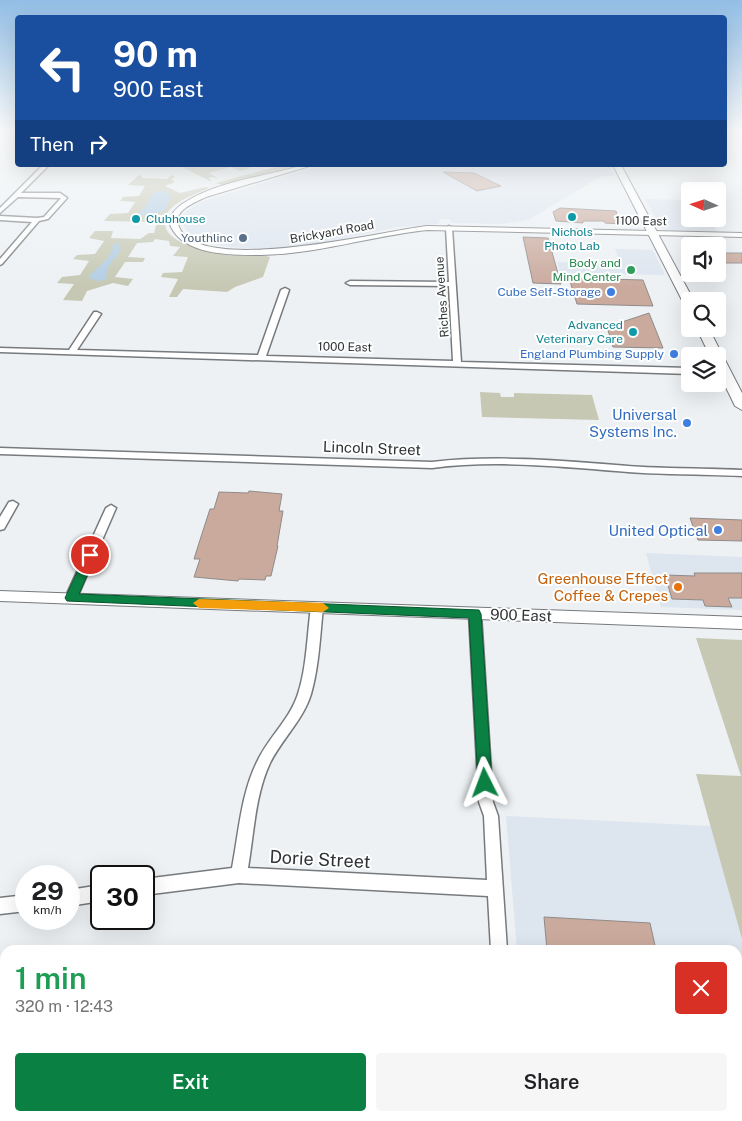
<!DOCTYPE html>
<html lang="en">
<head>
<meta charset="utf-8">
<style>
  body { margin:0; font-family:"Public Sans",sans-serif; background:#f6f6f6; color:#202124; height:100vh; display:flex; flex-direction:column; font-size:19px; white-space:nowrap }
  * { box-sizing:border-box; margin:0 }
  p { font-size:16px; color:#757577 }
  .icon { flex:none; width:28px; height:28px; fill:none; stroke:currentColor; stroke-width:2; stroke-linecap:round; stroke-linejoin:round }
  .map { position:relative; flex:1; overflow:hidden }
  .drawer { position:absolute; left:0px; top:945px; width:742px; height:176px; display:flex; flex-direction:column; background:#fff; border-radius:15px 15px 0 0; box-shadow:0 5px 20px #0002 }
  .drawer>* { flex:none }
  .guide { position:absolute; left:15px; top:15px; width:712px; height:152px; border-radius:5px; box-shadow:0 5px 20px #0002; background:#1a4fa0; color:#fff; overflow:hidden }
  .needle { width:32px; rotate:273deg }
  .tools { position:absolute; left:681px; top:182px; display:grid; gap:10px }
  .tools a { display:grid; place-items:center; width:45px; height:45px; border-radius:5px; background:#fff; box-shadow:0 5px 20px #0002; font-size:25px }
  .speed { position:absolute; left:15px; top:865px; display:flex; gap:10px; font-size:25px; font-weight:700; text-align:center }
  .speed>* { display:grid; place-content:center; width:65px; height:65px; border-radius:50%; background:#fff; box-shadow:0 5px 20px #0002; line-height:1 }
  .speed small { font-size:12px; font-weight:400 }
  .speed .limit { border:2px solid #111; border-radius:8px; background:#fff; color:#111 }
  .pin { position:absolute; display:grid; place-items:center; width:42px; height:42px; color:#fff; margin:-21px; border:2px solid #fff; border-radius:50%; box-shadow:0 1px 5px #0007 }
  .me { position:absolute; width:55px; margin:-28px; rotate:357deg; stroke-linejoin:round; filter:drop-shadow(0 0 4px #0008) }
  .turn { display:flex; align-items:center; gap:18px; height:105px; padding:0 15px; font-size:22px }
  .turn .icon { width:65px; height:65px; stroke-width:2.5 }
  .turn b { display:block; font-size:35px; line-height:42px }
  .then { display:flex; align-items:center; height:48px; padding:0 15px; background:#0003; gap:10px; font-size:19px }
  .round { display:grid; place-items:center; flex:none; width:52px; height:52px; border-radius:5px; background:#f6f6f6 }
  .summary { display:flex; align-items:center; justify-content:space-between; height:85px; padding:0 15px }
  h1 { font-size:30px; font-weight:600; line-height:38px; color:#1e9e55 }
  .cta { display:flex; gap:10px; margin-top:auto; padding:10px 15px }
  .cta a { flex:1; height:58px; border-radius:5px; background:#0b8043; color:#fff; font-size:20px; font-weight:600; line-height:58px; text-align:center }
  .cta a+a { background:#f6f6f6; color:#202124 }
  .map>svg:first-child { display:block }
</style>
</head>
<body>
<div class="map">
<svg width="742" height="1121" viewBox="0 0 742 1121">
  <rect width="100%" height="100%" fill="#edf1f4"/>
  <g fill="#dde5ef">
    <polygon points="323,165 609,165 614,176 602,176 528,220 501,224 452,223 449,219 440,219 439,224 397,227 314,245 255,249 232,247 208,243 193,237 185,229 182,223 186,212 200,202"/>
    <polygon points="645,199 690,200 690,219 709,219 718,232 668,230 661,228"/>
    <polygon points="615,249 653,250 665,275 560,273 557,262 620,263"/>
    <polygon points="646,553 742,557 742,610 661,607"/>
    <polygon points="506,816 711,826 742,939 742,1121 530,1121 529,1116 738,1116 738,950 517,950"/>
  </g>
  <g fill="#c6c8b4">
    <polygon points="183,165 245,165 251,168 240,171 231,167 209,173 218,178 210,177 209,179 212,180 210,181 182,167"/>
    <polygon points="283,165 295,166 223,185 216,183"/>
    <path d="M139 175 142 176 141 178 167 179 172 175 175 177 171 179 175 182 165 186 180 193 206 187 209 188C195 195 162 204 165 225 168 245 212 252 228 254 242 256 257 253 270 257L263 277 235 287 227 292 183 289 177 297H169L178 279 161 277 163 273 182 272 188 257 173 256 180 247 170 246 169 241 155 239 153 242 137 243 128 257 145 258 143 262H125L115 277 133 279 128 286 113 283 87 291 82 301 63 300 74 284 57 283 62 277 80 275 89 261 73 259 77 255 95 254 104 241 89 238 95 231H113L111 238 140 239 149 233H154L157 222 104 221 110 214 128 213 135 202 120 201 123 197 139 196 145 186 128 185Z"/>
    <polygon points="480,392 500,393 501,397 514,397 514,393 592,395 599,420 482,417"/>
    <polygon points="696,638 742,640 742,939 696,774 741,776"/>
  </g>
  <g fill="#b2cde2">
    <path d="M155 192C161 190 168 191 171 197L164 211 141 216 139 213C140 211 143 210 144 208 149 203 150 197 155 192Z"/>
    <path d="M118 242C123 256 113 257 108 268 106 271 107 276 106 280L97 281 89 278V276L107 259 113 249 112 246Z"/>
  </g>
  <g fill="#caaa9d" stroke="#8f8b89">
    <polygon points="443,172 474,173 501,186 477,191"/>
    <polygon points="560,208 616,211 621,224 605,223 604,221 583,221 583,223 556,221 553,212"/>
    <polygon points="523,237 548,238 561,284 533,283"/>
    <rect x="718" y="253" width="24" height="10"/>
    <polygon points="569,278 643,280 653,306 577,304"/>
    <polygon points="649,313 663,348 613,347 607,327"/>
    <polygon points="249,491 282,494 279,511 283,511 277,546 278,546 271,576 266,576 265,580 239,579 238,581 194,577 200,559 194,559 199,543 210,509 214,509 219,492 248,493"/>
    <polygon points="690,518 742,520 742,541 698,540"/>
    <polygon points="694,573 742,573 742,598 728,598 732,607 705,606 703,600 672,599 665,575 695,576"/>
    <polygon points="544,917 650,923 656,950 547,950"/>
  </g>
  <g fill="none" stroke-linecap="round" stroke-linejoin="round">
    <g stroke="#777a7d" stroke-width="3">
      <g id="minor">
        <polygon points="43,165 49,165 21,193 60,193 67,198 48,219 39,221 2,264 0,265 0,259 32,222 0,220 0,216 37,218 44,217 61,198 18,197 0,213 0,208"/>
        <polygon points="449,226 452,228 461,362 690,368 690,374 0,352 0,348 69,350 94,312 97,312 101,314 77,350 258,355 281,290 285,288 289,290 266,356 453,361 449,286 350,285 346,283 350,281 449,282 446,228"/>
        <path d="M0 448 432 462C492 455 555 460 616 465 657 469 700 468 742 470V476C700 474 657 475 616 471 555 466 492 460 432 468L0 454Z"/>
        <polygon points="13,501 18,504 4,529 0,530 0,517 9,502"/>
        <polygon points="111,505 116,508 77,598 75,601 67,601 65,598 106,508"/>
        <path d="M317 603 321 604 323 607C320 636 319 666 311 694 303 720 282 739 270 763 255 795 254 833 248 868L487 880 484 816 479 802 469 614 471 611H479L481 614 493 802 498 816 507 950H491L488 896 239 883 144 895V879L232 868C239 832 241 793 258 760 269 737 290 719 298 694 307 666 307 636 311 607L313 604Z"/>
        <polygon points="101,885 101,901 69,906 69,890"/>
        <polygon points="26,895 26,911 0,914 0,898"/>
        <rect x="498" y="1116" width="20" height="5"/>
      </g>
    </g>
    <g stroke="#777a7d" stroke-width="2">
      <g id="tertiary">
        <path d="M303 165H313L206 197C196 202 174 210 178 224 193 279 387 230 427 226L742 233V237L427 230C371 236 318 254 261 255 234 255 185 256 171 227 166 216 178 206 187 201 221 180 265 177 303 165Z"/>
        <polygon points="0,591 742,617 742,629 0,601"/>
      </g>
    </g>
    <g stroke="#777a7d" stroke-width="2">
      <g id="primary">
        <polygon points="613,165 621,165 694,301 690,301 690,308 684,304"/>
        <polygon points="697,329 709,329 742,393 742,410 735,406 718,371 718,356 710,356"/>
      </g>
    </g>
    <use href="#minor" fill="#fff" fill-rule="evenodd"/>
    <use href="#tertiary" fill="#fff" fill-rule="evenodd"/>
    <use href="#primary" fill="#fff" fill-rule="evenodd"/>
  </g>
  <linearGradient id="sky" x2="0" y2="1"><stop stop-color="#92bee6"/><stop offset="0.45" stop-color="#f7f9fa"/><stop offset="1" stop-color="#f7f9fa" stop-opacity="0"/></linearGradient>
  <rect width="742" height="288" fill="url(#sky)"/>
  <polygon fill="#0b8043" stroke="#07532c" points="90,551 96,555 79,594 479,610 481,614 492,783 490,788 485,789 480,788 478,783 469,618 67,601 65,598 85,555"/>
  <polygon fill="#f59e0b" points="199,599 323,603 329,608 323,612 199,608 193,603"/>
  <g fill="#0f9aa8" stroke="#fdfefe" stroke-width="2">
    <circle cx="572" cy="217" r="5"/>
    <circle cx="136" cy="219" r="5"/>
    <circle cx="633" cy="332" r="5"/>
  </g>
  <circle fill="#5c6f8a" stroke="#fdfefe" stroke-width="2" cx="243" cy="238" r="5"/>
  <circle fill="#2e9e5b" stroke="#fdfefe" stroke-width="2" cx="631" cy="270" r="5"/>
  <g fill="#3f7fe0" stroke="#fdfefe" stroke-width="2">
    <circle cx="611" cy="292" r="5"/>
    <circle cx="674" cy="354" r="5"/>
    <circle cx="687" cy="423" r="5"/>
    <circle cx="718" cy="530" r="5"/>
  </g>
  <circle fill="#e8710a" stroke="#fdfefe" stroke-width="2" cx="678" cy="587" r="5"/>
  <g text-anchor="middle" dominant-baseline="central" stroke-width="4" stroke-linejoin="round" paint-order="stroke">
    <g font-size="12" fill="#0d838f" stroke="#fdfefe" text-anchor="start">
      <text x="146" y="219">Clubhouse</text>
      <text x="572" y="232" text-anchor="middle">Nichols<tspan x="572" dy="14">Photo Lab</tspan></text>
      <text x="623" y="325" text-anchor="end">Advanced<tspan x="623" dy="14">Veterinary Care</tspan></text>
    </g>
    <g font-size="12" fill="#313234" stroke="#fdfefe">
      <text transform="translate(641 221) rotate(1)">1100 East</text>
      <text transform="translate(332 232) rotate(-10)">Brickyard Road</text>
      <text transform="translate(442 297) rotate(-94)">Riches Avenue</text>
      <text transform="translate(345 347) rotate(1)">1000 East</text>
    </g>
    <g font-size="12" fill="#4e5e75" stroke="#fdfefe" text-anchor="end">
      <text x="233" y="238">Youthlinc</text>
    </g>
    <g font-size="12" fill="#27864d" stroke="#fdfefe" text-anchor="end">
      <text x="621" y="263">Body and<tspan x="621" dy="14">Mind Center</tspan></text>
    </g>
    <g font-size="12" fill="#366cbe" stroke="#fdfefe" text-anchor="end">
      <text x="601" y="292">Cube Self-Storage</text>
      <text x="664" y="354">England Plumbing Supply</text>
    </g>
    <g font-size="15" fill="#366cbe" stroke="#fdfefe" text-anchor="end">
      <text x="677" y="414">Universal<tspan x="677" dy="17">Systems Inc.</tspan></text>
      <text x="708" y="530">United Optical</text>
    </g>
    <g font-size="15" fill="#313234" stroke="#fdfefe">
      <text transform="translate(372 448) rotate(2)">Lincoln Street</text>
      <text transform="translate(521 615) rotate(2)">900 East</text>
    </g>
    <g font-size="15" fill="#c56008" stroke="#fdfefe" text-anchor="end">
      <text x="668" y="578">Greenhouse Effect<tspan x="668" dy="17">Coffee &amp; Crepes</tspan></text>
    </g>
    <g font-size="18" fill="#313234" stroke="#fdfefe">
      <text transform="translate(320 859) rotate(3)">Dorie Street</text>
    </g>
  </g>
</svg>
<div class="tools">
<a><svg class="needle" viewBox="-14 -14 28 28"><path d="M0-13l5 13h-10z" fill="#e53935"/><path d="M0 13l5-13h-10z" fill="#757577"/></svg></a>
<a><svg class="icon" aria-label="sound" viewBox="0 0 24 24"><path d="M4 9h4l5-4v14l-5-4H4zM17 9q2 3 0 6"/></svg></a>
<a><svg class="icon" aria-label="search" viewBox="0 0 24 24"><circle cx="10" cy="10" r="6"/><path d="M15 15l6 6"/></svg></a>
<a><svg class="icon" aria-label="layers" viewBox="0 0 24 24"><path d="M12 4l9 5-9 5-9-5zM3 14l9 5 9-5"/></svg></a>
</div>
<div class="speed"><div>29<small>km/h</small></div><div class="limit">30</div></div>
<div class="pin" style="left:90px;top:555px;background:#d93025"><svg class="icon" aria-label="arrive" viewBox="0 0 24 24"><path d="M6 21V4h12l-3 4 3 4H6"/></svg></div>
<svg class="me" style="left:485px;top:783px" viewBox="-20 -20 40 40"><path d="M0-17L14 15 0 8-14 15z" fill="#0b8043" stroke="#fff" stroke-width="4"/></svg>
<div class="guide">
<div class="turn"><svg class="icon" aria-label="left" viewBox="0 0 24 24"><path d="M17 20v-9H6M10 6l-5 5 5 5"/></svg><div><b>90 m</b>900 East</div></div>
<div class="then">Then<svg class="icon" aria-label="right" viewBox="0 0 24 24"><path d="M7 20v-9h11M14 6l5 5-5 5"/></svg></div>
</div>
<section class="drawer">
<div class="summary"><div><h1>1 min</h1><p>320 m · 12:43</p></div><a class="round" style="background:#d93025;color:#fff"><svg class="icon" aria-label="close" viewBox="0 0 24 24"><path d="M6 6l12 12M18 6L6 18"/></svg></a></div>
<div class="cta"><a>Exit</a><a>Share</a></div>
</section>
</div>
</body>
</html>
